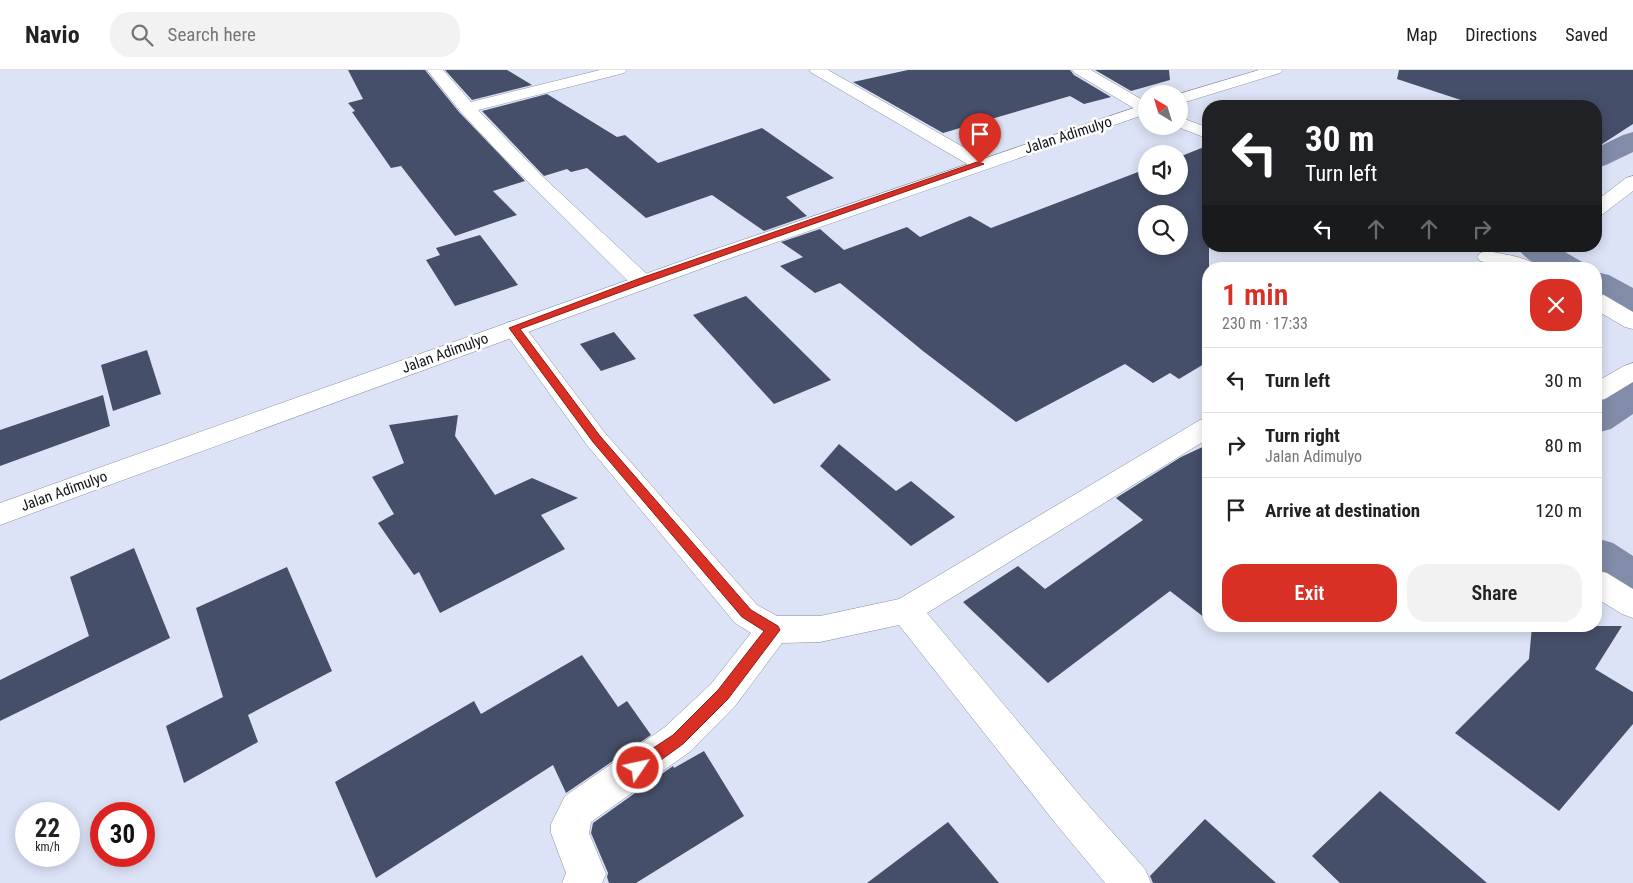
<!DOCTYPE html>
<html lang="en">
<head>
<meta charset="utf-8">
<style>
  body { margin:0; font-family:"Roboto Condensed",sans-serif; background:#f2f2f2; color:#222; height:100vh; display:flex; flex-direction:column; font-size:19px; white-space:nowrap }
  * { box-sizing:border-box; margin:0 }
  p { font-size:16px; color:#767676 }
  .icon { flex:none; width:28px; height:28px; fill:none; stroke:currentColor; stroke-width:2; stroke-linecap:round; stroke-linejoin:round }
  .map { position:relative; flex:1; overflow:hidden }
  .drawer { position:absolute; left:1202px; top:192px; width:400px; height:370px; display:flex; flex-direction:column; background:#fff; border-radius:20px; box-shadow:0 2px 12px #0003 }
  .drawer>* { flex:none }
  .hud { position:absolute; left:1202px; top:30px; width:400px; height:152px; border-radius:20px; box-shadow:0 2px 12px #0003; background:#202124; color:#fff; overflow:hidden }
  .needle { width:32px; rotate:322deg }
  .buttons { position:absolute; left:1138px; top:15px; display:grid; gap:10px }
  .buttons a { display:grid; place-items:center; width:50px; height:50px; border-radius:50%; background:#fff; box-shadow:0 2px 12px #0003; font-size:25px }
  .speed { position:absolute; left:15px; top:732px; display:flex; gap:10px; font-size:25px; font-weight:700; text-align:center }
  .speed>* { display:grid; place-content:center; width:65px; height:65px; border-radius:50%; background:#fff; box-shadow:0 2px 12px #0003; line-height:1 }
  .speed small { font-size:12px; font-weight:400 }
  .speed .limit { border:8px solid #d22; background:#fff; color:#111 }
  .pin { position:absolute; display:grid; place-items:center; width:42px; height:42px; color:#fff; margin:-51px -21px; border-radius:50% 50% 50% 0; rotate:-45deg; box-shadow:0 0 5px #0007 }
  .pin .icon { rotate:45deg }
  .me { position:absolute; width:55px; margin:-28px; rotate:56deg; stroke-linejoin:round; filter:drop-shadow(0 0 4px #0008) }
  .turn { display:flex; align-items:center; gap:18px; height:105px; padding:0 20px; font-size:22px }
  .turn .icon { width:65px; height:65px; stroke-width:2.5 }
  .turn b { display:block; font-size:35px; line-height:42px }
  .lanes { display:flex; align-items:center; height:48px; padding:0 20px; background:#0003; justify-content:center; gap:25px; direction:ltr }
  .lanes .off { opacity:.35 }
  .round { display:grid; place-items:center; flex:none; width:52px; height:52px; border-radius:20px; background:#f2f2f2 }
  .summary { display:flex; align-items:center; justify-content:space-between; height:85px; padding:0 20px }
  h1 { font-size:30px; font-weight:600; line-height:38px; color:#d93025 }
  .primary-button { display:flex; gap:10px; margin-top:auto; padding:10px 20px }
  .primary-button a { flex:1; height:58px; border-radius:20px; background:#d93025; color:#fff; font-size:20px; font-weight:600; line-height:58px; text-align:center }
  .primary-button a+a { background:#f2f2f2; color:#222 }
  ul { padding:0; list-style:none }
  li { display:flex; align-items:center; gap:15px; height:65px; padding:0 20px; border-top:1px solid #e0e0e0 }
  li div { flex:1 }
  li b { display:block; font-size:19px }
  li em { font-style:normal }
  header { display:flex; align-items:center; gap:30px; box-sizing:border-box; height:70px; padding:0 25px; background:#fff; border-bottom:1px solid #e0e0e0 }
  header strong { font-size:24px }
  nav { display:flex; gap:28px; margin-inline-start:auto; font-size:18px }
  .search { width:350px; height:45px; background:#f2f2f2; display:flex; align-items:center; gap:12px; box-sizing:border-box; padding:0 18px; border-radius:20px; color:#767676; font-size:19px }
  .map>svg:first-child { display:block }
</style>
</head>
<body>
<header>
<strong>Navio</strong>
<div class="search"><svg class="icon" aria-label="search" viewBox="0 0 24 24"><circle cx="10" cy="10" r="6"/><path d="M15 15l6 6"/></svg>Search here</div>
<nav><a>Map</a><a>Directions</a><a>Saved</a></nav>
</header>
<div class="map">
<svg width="1633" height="813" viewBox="0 0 1633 813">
  <rect width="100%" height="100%" fill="#dce3f6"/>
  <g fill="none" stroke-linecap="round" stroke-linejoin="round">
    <g fill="#818ca8" fill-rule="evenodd">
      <polygon points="1633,62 1633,82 1606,95 1596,98 1596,78 1623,65"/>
      <path d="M1516 176H1555L1582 192 1587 199C1557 199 1536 204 1516 176Z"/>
      <polygon points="1596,202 1609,205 1633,218 1633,243 1620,240 1596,227"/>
      <polygon points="1633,311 1633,344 1611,359 1596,363 1596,329 1619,315"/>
      <polygon points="1596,468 1613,473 1633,486 1633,531 1615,525 1596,512"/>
    </g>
  </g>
  <g fill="#464f69" fill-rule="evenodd">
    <polygon points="348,0 425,0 459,42 525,111 493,121 517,145 455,166 401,96 391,98 352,42 355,41 348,33 363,29"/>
    <polygon points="445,0 507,0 532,15 472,30"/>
    <polygon points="908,0 1070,0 1074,5 1111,27 1084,34 1070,26 943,63 853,12"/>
    <polygon points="1095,0 1169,0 1170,10 1131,21"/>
    <polygon points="1399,0 1633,0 1633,54 1596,78 1596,36 1479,36 1397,9"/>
    <polygon points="547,24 617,67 625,65 658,93 762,58 834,108 786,127 807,146 764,161 712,125 646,148 587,98 571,102 567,99 544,106 482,41"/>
    <path d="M1209 75V291L1179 309 1170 303 1153 313 1125 294 1016 352 923 281 840 213 815 223 780 196 803 187 781 172 820 159 844 180 907 157 920 167 970 146 991 158 1146 99V116H1179V87ZM1146 144H1179V176H1146Z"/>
    <polygon points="480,165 518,215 455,236 426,190 440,185 436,178"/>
    <polygon points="746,226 831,310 774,334 693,245"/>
    <polygon points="614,262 636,289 601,301 580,274"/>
    <polygon points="147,280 161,324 113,341 101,295"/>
    <polygon points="103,325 110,356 0,396 0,360"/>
    <polygon points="458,345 455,366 495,425 532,408 578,428 541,445 565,479 440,543 419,502 414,505 378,453 394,444 372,407 404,393 389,355"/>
    <polygon points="839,374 896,421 911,411 955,447 911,476 820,396"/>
    <polygon points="1209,374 1209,551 1170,521 1048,613 963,532 1018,496 1045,519 1143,450 1116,428 1181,387"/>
    <polygon points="134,478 170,568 0,651 0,610 89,566 70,507"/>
    <polygon points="287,497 332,601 248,645 258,672 184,713 166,656 223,627 196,538"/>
    <polygon points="1532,556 1622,556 1595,599 1633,622 1633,654 1559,741 1455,663 1529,589"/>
    <polygon points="582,585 618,637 627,631 651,665 566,723 553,695 376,808 335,712 474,631 481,644"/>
    <polygon points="704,681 744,746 636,813 609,813 607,807 608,803 591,763 593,753 673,696 674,698"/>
    <polygon points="1380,721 1487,813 1340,813 1312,786"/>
    <polygon points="1205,749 1276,813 1153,813 1150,806"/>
    <polygon points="948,752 999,813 867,813"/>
  </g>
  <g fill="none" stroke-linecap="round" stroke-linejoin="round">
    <g stroke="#868d9e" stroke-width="1">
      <g id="minor">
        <polygon points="427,0 443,0 471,32 600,0 627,0 624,3 478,40 541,105 649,206 652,211 649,216 641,217 633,216 502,86 460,41"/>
        <polygon points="809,0 828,0 986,90 989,94 986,98 980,99 974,98 812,3"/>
        <polygon points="1072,0 1091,0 1146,32 1146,44 1140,42 1075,3"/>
        <polygon points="1179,47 1209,58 1209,69 1175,56 1179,56"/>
        <polygon points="1633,106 1633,121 1603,144 1596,146 1596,131 1626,108"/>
        <path d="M1487 181C1501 184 1532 187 1540 199H1511L1480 191 1477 187 1480 183Z"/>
        <polygon points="1596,223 1604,225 1633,242 1633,259 1625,257 1596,240"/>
        <polygon points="514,251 522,253 605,363 757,535 777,546 820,546 899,529 1200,350 1209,347 1209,368 927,543 1082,728 1145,799 1151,813 1105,813 1056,754 899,555 820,572 782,573 735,636 691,681 591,752 589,763 606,804 602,813 562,813 566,803 551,763 551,754 565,726 665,657 711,614 751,563 735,553 587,375 502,258 506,253"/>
        <polygon points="1633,293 1633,312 1605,329 1596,331 1596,312 1624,296"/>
        <polygon points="1596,500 1607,503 1633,519 1633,548 1622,544 1596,528"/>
      </g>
    </g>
    <g stroke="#868d9e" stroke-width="1">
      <g id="tertiary">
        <polygon points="1259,0 1283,0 1280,3 1179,34 1179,24"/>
        <polygon points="1146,34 1146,44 722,191 0,455 0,433 707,182"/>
      </g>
    </g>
    <use href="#minor" fill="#fff" fill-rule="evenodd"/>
    <use href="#tertiary" fill="#fff" fill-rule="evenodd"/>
  </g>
  <polygon fill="#d93025" stroke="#8d1f18" points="977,92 984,94 645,213 520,259 600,366 751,540 778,556 780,560 728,629 683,674 643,703 638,705 632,703 630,698 632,692 673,665 718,620 764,561 742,547 593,372 509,258 638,209"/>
  <g text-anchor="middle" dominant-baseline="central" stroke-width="5" stroke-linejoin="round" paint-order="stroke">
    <g font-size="15" fill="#111319" stroke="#fff">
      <text transform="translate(1068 65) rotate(-18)">Jalan Adimulyo</text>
      <text transform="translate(445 283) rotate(-20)">Jalan Adimulyo</text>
      <text transform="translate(64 421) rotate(-20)">Jalan Adimulyo</text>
    </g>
  </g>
</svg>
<div class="buttons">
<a><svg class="needle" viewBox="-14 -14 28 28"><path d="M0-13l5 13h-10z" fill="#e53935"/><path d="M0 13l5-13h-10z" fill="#767676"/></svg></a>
<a><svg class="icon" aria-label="sound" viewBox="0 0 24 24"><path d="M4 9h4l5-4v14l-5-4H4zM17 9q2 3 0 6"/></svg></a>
<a><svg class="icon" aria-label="search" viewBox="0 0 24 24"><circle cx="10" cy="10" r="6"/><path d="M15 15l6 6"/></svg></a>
</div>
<div class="speed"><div>22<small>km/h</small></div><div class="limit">30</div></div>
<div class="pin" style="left:980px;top:94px;background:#d93025"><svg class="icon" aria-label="arrive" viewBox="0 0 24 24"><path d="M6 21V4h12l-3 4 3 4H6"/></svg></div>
<svg class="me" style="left:638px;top:698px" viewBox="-20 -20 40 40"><circle r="17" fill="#d93025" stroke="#fff" stroke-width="3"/><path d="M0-11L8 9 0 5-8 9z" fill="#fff"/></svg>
<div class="hud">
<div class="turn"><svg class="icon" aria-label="left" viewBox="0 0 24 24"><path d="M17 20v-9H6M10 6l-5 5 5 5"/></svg><div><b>30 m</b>Turn left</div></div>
<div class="lanes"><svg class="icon" aria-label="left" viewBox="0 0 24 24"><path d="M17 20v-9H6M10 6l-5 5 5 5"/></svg><svg class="icon off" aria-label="ahead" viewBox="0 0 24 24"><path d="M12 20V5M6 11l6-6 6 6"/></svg><svg class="icon off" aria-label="ahead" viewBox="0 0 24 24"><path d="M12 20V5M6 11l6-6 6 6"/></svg><svg class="icon off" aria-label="right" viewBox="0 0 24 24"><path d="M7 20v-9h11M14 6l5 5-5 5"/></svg></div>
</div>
<section class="drawer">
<div class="summary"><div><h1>1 min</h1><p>230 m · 17:33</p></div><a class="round" style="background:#d93025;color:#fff"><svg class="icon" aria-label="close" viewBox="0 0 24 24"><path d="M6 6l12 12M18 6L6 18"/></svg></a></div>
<ul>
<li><svg class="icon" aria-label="left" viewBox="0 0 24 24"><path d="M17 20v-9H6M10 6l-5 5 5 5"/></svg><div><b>Turn left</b></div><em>30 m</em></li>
<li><svg class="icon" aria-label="right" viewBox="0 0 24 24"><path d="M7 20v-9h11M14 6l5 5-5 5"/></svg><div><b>Turn right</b><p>Jalan Adimulyo</p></div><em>80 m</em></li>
<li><svg class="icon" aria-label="arrive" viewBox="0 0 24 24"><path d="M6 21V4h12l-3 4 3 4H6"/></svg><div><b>Arrive at destination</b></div><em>120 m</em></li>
</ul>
<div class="primary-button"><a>Exit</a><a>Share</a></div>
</section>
</div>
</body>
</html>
